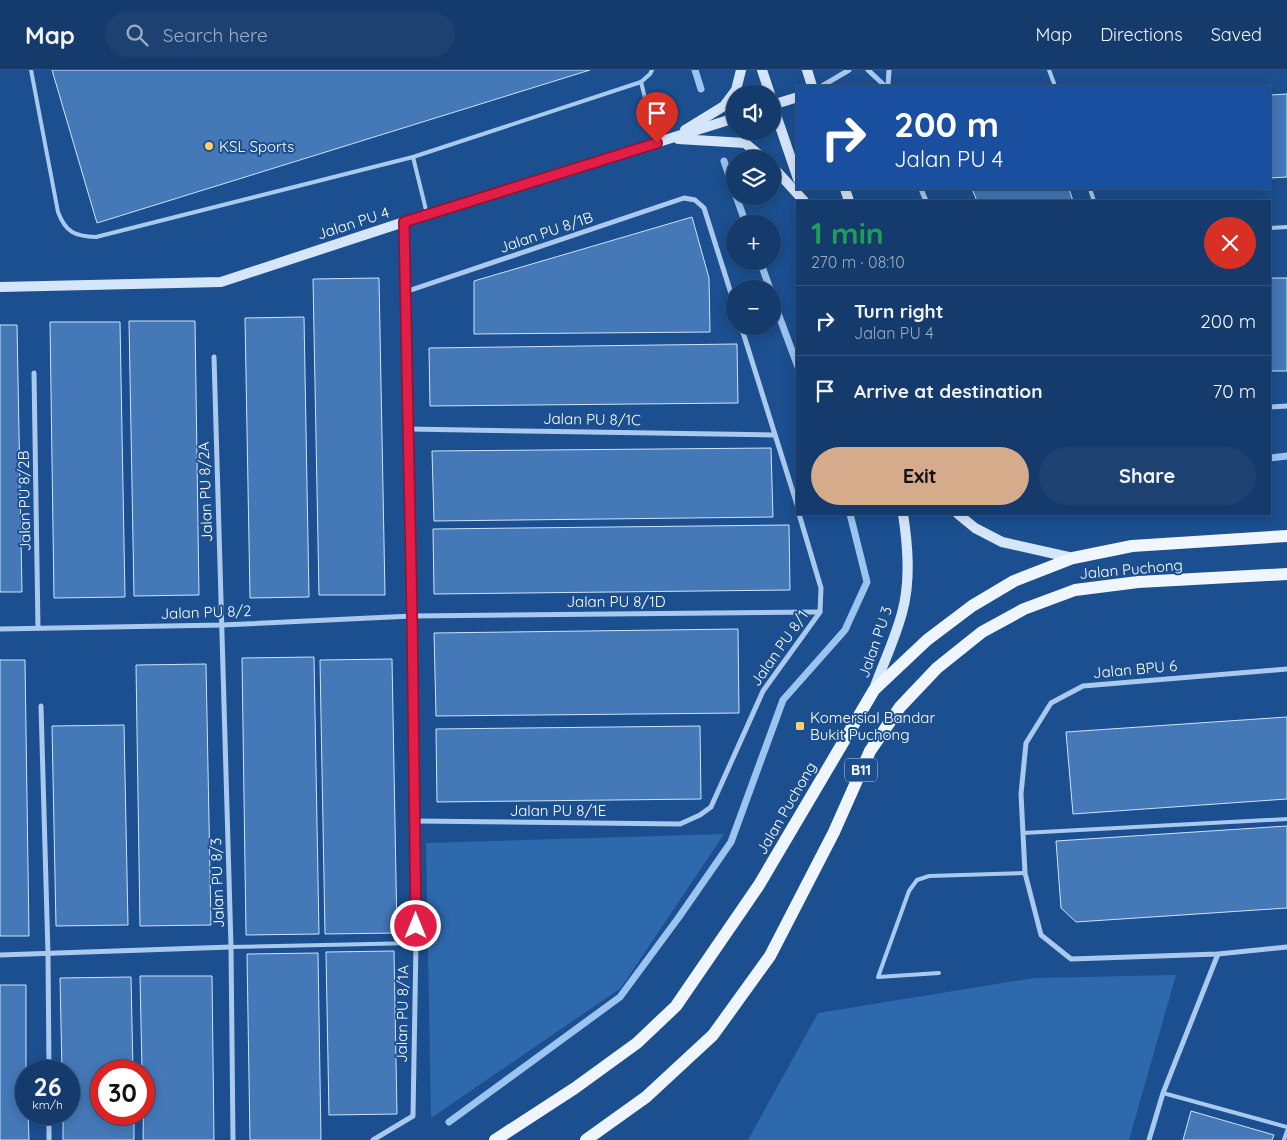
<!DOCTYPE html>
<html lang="en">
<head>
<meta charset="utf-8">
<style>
  body { margin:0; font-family:Quicksand,sans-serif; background:#1d4271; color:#f1f3f6; height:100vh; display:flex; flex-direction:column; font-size:19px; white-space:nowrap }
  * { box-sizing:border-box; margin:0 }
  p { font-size:16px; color:#9dadc1 }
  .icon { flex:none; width:28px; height:28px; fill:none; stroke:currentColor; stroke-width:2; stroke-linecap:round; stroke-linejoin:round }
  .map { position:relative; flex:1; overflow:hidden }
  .panel { position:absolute; left:796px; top:130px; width:475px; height:315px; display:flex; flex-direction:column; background:#143b6b; border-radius:0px; box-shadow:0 2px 12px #0003,0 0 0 1px #33557e }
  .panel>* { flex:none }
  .guide { position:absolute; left:796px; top:15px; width:475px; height:105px; border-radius:0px; box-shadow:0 2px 12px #0003,0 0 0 1px #33557e; background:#1a4fa0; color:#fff; overflow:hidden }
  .controls { position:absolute; left:726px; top:15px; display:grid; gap:10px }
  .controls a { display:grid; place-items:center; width:55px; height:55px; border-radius:50%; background:#143b6b; box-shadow:0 2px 12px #0003,0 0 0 1px #33557e; font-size:25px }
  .speed { position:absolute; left:15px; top:990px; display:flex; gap:10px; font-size:25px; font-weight:700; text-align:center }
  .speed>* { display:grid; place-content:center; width:65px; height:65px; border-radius:50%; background:#143b6b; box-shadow:0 2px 12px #0003,0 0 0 1px #33557e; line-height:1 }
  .speed small { font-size:12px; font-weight:400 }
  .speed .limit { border:8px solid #d22; background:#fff; color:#111 }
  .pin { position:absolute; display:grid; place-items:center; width:42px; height:42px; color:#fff; margin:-51px -21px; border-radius:50% 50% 50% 0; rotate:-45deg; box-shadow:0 0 5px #0007 }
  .pin .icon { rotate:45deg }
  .me { position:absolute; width:55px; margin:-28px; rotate:0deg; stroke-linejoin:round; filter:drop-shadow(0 0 4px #0008) }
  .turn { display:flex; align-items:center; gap:18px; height:105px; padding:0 15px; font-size:22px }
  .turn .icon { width:65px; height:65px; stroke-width:2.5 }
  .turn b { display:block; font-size:35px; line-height:42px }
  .round { display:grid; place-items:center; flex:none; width:52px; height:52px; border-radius:26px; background:#1d4271 }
  .head { display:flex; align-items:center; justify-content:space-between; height:85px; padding:0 15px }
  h1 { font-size:30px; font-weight:700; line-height:38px; color:#1e9e55 }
  .button { display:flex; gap:10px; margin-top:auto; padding:10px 15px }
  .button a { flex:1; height:58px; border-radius:30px; background:#d6ab8b; color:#111; font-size:20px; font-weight:700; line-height:58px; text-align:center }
  .button a+a { background:#1d4271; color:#f1f3f6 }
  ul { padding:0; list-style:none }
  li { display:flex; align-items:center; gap:15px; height:70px; padding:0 15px; border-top:1px solid #33557e }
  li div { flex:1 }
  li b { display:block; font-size:19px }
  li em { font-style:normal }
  header { display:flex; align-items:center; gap:30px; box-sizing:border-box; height:70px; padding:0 25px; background:#143b6b; border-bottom:1px solid #33557e }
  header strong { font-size:24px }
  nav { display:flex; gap:28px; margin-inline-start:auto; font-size:18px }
  .search { width:350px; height:45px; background:#1d4271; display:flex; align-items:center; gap:12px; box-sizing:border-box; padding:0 18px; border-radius:28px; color:#9dadc1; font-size:19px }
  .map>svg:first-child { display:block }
</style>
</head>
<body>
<header>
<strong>Map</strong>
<div class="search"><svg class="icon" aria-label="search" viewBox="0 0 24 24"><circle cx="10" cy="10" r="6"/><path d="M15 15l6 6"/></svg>Search here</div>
<nav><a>Map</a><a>Directions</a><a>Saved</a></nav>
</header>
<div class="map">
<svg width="1287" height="1070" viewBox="0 0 1287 1070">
  <rect width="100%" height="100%" fill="#1b4f8f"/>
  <g fill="#2e69ad">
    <polygon points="724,764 621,918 431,1048 426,773"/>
    <polygon points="1176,905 1129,1070 748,1070 818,943 1034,908"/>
  </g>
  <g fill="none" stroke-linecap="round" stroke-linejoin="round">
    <g stroke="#9cc4f0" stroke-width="7">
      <polyline points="695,0 701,19"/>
      <polyline points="724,91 735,123"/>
      <polyline points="736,126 746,154"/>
      <polyline points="760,191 770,219"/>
      <polyline points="772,227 798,297"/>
      <polyline points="1270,388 1287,386"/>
      <polyline points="449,1052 620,927 679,847 731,772 783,630 845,560 867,512 850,444"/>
    </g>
  </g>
  <g fill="#4478b7" stroke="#cfe3fa">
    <polygon points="52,0 590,0 97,153"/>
    <polygon points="1287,24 1287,107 1270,108 1270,25"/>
    <polygon points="972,119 1069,119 1073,131 977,131"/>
    <polygon points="692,147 709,208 710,262 474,264 474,211"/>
    <polygon points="379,208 385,525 319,525 313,209"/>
    <rect x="1270" y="208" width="17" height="93"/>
    <polygon points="304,247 309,527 250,528 245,248"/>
    <polygon points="129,251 195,251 199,525 134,526"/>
    <polygon points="50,252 120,252 125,527 54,528"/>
    <polygon points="0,255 17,255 22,522 0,522"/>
    <polygon points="737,274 738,333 430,336 429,278"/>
    <polygon points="771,378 773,447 434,451 432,381"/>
    <polygon points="789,455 790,520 434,524 433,459"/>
    <polygon points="738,559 739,643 436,646 434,563"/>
    <polygon points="314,587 319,864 246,865 242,588"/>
    <polygon points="392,589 397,863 325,864 320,590"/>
    <polygon points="0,590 25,590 29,866 0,866"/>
    <polygon points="206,594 211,855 140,856 136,595"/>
    <polygon points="1287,647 1287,729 1073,744 1066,662"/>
    <polygon points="124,655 128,855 56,856 52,656"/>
    <polygon points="700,656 701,729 437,732 436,659"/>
    <polygon points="1287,756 1287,838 1076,852 1061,838 1056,771"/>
    <polygon points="394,881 397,1044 329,1045 326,882"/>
    <polygon points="318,883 321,1070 250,1070 247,884"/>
    <polygon points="140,906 212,906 214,1070 143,1070 144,1001 142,1001"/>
    <polygon points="131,907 133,1001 101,1001 101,1044 134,1044 134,1070 63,1070 63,1044 69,1044 69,1001 62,1001 60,908"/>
    <polygon points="0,915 26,915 26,1044 28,1044 29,1070 0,1070"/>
    <polygon points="1191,1041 1274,1065 1272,1070 1183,1070"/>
  </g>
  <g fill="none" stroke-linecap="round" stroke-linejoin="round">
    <g stroke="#a9c9ee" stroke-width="4">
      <path d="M31 0 58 142C66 163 75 166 96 167L413 87 427 144"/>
      <polyline points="1049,0 1055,16"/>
      <polyline points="641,12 656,71"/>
      <polyline points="413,87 641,12 650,4 652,0"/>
      <polyline points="1090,119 1094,131"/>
      <polyline points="1270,158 1287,157"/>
      <polyline points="1023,763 1287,749"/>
      <polyline points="231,877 416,873"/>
      <polyline points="939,903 878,907 909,821 917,810 929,806 1025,803"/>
      <polyline points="1163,1023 1287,1057"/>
      <polyline points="1284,1070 1287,1061"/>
    </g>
    <g stroke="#a9c9ee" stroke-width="5">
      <polyline points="868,0 885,16"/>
      <polyline points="822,16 849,0"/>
      <polyline points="888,16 889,0"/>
      <polyline points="921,119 926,131"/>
      <polyline points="405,222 684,128 695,130 704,138 735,236"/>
      <polyline points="741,256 798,438"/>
      <polyline points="214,287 231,877 233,1070"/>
      <polyline points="34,303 38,558"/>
      <polyline points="1270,337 1287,336"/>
      <polyline points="408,359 775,365"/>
      <polyline points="0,559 222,555 412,546 820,542"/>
      <polyline points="1287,599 1083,616 1051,633 1026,673 1021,724 1025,803 1041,865 1071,889 1218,884 1287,877"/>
      <polyline points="41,636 48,884 49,1001"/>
      <polyline points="415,751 680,754 700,745 711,737 763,621 820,542 821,518 799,444"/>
      <polyline points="0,885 231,877"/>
      <polyline points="49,1044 49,1070"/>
      <polyline points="373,1070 413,1046 416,873 415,751 404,152"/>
      <polyline points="1149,1070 1163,1023 1218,884"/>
    </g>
    <g stroke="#d6e6fa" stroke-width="10">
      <polyline points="762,0 770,24"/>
      <polyline points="807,0 812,16"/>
      <polyline points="772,33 798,109"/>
      <polyline points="772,35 798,27"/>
      <polyline points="685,60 724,36 736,20 741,0"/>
      <polyline points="678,69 745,73 764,89"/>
      <polyline points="772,96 804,131"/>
      <polyline points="845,119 849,131"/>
      <polyline points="0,217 221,212 404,152 735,48"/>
      <polyline points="958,444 975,458 1002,472 1073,488"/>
      <path d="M874 619C883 594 895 569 902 543 911 511 908 476 903 444"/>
    </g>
    <g stroke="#f0f6ff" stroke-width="12">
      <polyline points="495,1070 575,1018 637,973 676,936 759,815 874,620 927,570 972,536 1014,511 1073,488 1132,476 1287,466"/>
      <polyline points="586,1070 646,1027 713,965 770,886 834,762 870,681 900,637 937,598 982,562 1024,539 1075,520 1138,512 1287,504"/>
    </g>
  </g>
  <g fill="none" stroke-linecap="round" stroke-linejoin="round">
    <g stroke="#92132f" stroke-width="12">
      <polyline id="route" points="416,856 412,546 404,152 657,73"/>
    </g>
    <use href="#route" stroke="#e11d48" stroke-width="9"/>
  </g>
  <g fill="#ffd166" stroke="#1b4f8f" stroke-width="2">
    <circle cx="209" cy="76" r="5"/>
    <rect x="795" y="651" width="10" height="10" rx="2.5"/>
  </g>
  <g text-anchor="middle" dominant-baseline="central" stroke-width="4" stroke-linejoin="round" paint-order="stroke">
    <rect fill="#1b4f8f" stroke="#bbcadd" stroke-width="1" x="845" y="688.5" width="32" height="23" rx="4"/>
    <g font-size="14" font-weight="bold" fill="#fff">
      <text x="861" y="700">B11</text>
    </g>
    <g font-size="15" fill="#fff" stroke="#1b4f8f" text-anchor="start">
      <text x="219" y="76">KSL Sports</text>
      <text x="810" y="647">Komersial Bandar<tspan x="810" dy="17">Bukit Puchong</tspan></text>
    </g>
    <g font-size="15" fill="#fff" stroke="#1b4f8f">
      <text transform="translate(353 153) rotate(-18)">Jalan PU 4</text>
      <text transform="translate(546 162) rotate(-19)">Jalan PU 8/1B</text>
      <text transform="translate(592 349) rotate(1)">Jalan PU 8/1C</text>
      <text transform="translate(205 422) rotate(-92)">Jalan PU 8/2A</text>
      <text transform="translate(24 431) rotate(-91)">Jalan PU 8/2B</text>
      <text transform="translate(1131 499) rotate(-5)">Jalan Puchong</text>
      <text x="616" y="531">Jalan PU 8/1D</text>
      <text transform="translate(206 542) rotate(-2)">Jalan PU 8/2</text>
      <text transform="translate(875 572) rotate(-71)">Jalan PU 3</text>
      <text transform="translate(779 578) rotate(-55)">Jalan PU 8/1</text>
      <text transform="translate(1135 599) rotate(-5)">Jalan BPU 6</text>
      <text transform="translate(786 738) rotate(-60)">Jalan Puchong</text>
      <text x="558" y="740">Jalan PU 8/1E</text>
      <text transform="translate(217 813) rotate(-92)">Jalan PU 8/3</text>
      <text transform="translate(402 944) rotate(-89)">Jalan PU 8/1A</text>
    </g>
  </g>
</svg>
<div class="controls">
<a><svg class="icon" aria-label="sound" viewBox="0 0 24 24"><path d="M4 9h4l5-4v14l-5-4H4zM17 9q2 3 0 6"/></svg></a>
<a><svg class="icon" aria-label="layers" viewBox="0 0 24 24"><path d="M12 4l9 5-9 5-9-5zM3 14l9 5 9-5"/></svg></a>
<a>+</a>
<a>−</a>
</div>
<div class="speed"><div>26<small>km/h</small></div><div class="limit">30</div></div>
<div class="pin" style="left:657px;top:73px;background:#d93025"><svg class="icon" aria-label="arrive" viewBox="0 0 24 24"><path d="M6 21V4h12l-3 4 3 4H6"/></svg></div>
<svg class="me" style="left:416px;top:856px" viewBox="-20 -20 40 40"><circle r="17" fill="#e11d48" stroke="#fff" stroke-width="3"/><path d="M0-11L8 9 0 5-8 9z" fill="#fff"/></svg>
<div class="guide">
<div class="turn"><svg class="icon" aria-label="right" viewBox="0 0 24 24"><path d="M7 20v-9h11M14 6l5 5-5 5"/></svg><div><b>200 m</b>Jalan PU 4</div></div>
</div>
<section class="panel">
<div class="head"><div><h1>1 min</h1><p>270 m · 08:10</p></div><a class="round" style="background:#d93025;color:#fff"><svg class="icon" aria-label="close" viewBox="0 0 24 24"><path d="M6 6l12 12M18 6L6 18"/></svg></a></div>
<ul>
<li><svg class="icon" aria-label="right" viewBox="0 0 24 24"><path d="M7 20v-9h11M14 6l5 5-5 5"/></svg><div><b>Turn right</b><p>Jalan PU 4</p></div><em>200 m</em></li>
<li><svg class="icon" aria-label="arrive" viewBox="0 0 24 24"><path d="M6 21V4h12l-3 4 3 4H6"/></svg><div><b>Arrive at destination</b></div><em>70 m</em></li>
</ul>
<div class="button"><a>Exit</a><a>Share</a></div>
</section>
</div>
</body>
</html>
